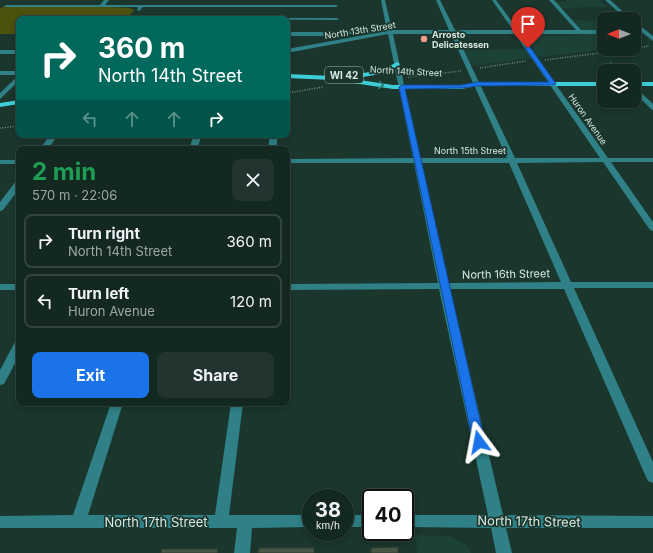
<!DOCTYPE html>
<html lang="en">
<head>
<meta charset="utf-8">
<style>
  body { margin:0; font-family:Inter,sans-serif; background:#21342f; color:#f1f3f6; height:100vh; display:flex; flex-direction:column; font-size:15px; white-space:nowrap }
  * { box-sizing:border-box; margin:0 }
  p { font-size:13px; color:#9da6a5 }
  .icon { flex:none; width:22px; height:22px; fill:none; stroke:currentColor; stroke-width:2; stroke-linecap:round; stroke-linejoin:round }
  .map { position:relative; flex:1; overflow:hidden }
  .drawer { position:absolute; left:16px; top:146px; width:274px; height:260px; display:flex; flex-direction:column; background:#142822; border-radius:8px; box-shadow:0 2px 6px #0003,0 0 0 1px #334440 }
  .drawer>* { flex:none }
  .top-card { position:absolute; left:16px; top:16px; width:274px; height:122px; border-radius:8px; box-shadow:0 2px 6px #0003,0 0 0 1px #334440; background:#00695c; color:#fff; overflow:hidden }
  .needle { width:26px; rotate:270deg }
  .tools { position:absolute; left:597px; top:12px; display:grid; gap:8px }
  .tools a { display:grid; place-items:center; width:44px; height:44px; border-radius:8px; background:#142822; box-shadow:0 2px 6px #0003,0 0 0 1px #334440; font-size:20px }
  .speed { position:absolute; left:302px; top:489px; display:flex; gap:8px; font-size:20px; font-weight:700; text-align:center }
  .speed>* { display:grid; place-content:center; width:52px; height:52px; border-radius:50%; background:#142822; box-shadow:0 2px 6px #0003,0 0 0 1px #334440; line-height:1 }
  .speed small { font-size:10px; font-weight:400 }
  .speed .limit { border:2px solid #111; border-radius:6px; background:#fff; color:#111 }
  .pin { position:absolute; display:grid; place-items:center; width:34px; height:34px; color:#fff; margin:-41px -17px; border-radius:50% 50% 50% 0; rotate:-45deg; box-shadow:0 0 4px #0007 }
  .pin .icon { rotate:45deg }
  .me { position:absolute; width:44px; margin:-22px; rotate:347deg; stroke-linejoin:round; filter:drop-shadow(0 0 3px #0008) }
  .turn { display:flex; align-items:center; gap:14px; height:84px; padding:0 16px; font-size:18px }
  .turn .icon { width:52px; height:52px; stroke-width:2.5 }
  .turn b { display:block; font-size:28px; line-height:34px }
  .lanes { display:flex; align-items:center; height:38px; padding:0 16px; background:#0003; justify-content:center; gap:20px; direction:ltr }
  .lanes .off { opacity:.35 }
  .round { display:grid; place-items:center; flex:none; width:42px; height:42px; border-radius:8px; background:#21342f }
  .summary { display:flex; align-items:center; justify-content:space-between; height:68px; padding:0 16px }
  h1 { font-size:24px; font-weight:700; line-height:30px; color:#1e9e55 }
  .action { display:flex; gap:8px; margin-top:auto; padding:8px 16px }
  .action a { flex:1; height:46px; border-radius:8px; background:#1a73e8; color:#fff; font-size:16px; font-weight:700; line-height:46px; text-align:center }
  .action a+a { background:#21342f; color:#f1f3f6 }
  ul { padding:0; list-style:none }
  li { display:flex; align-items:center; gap:12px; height:54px; margin:0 8px 6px; padding:0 8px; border:2px solid #334440; border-radius:8px }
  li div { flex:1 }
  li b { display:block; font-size:15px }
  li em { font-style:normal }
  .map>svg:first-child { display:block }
</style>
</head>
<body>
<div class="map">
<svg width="653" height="553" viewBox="0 0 653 553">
  <rect width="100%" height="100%" fill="#1a362d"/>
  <g fill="#1c4136">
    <polygon points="565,0 599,0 607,7 559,8 554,2 567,2"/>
    <polygon points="572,20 604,21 604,49 607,49 470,66 462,50 534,49 526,36 585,35"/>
    <polygon points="415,535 449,536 468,546 471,553 417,553"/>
  </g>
  <polygon fill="#4c510e" points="4,6 92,6 130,8 134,10 129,16 122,19 19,19 19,34 0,34 0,9"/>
  <g fill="#455744" stroke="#303d30">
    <polygon points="398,547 398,553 371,553 371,548"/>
    <polygon points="259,548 314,548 314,553 258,553"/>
    <polygon points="162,549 218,549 217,553 161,553"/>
  </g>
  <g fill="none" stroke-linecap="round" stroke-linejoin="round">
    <g stroke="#738982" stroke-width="1.5" stroke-dasharray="1 1.5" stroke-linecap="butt">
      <polyline points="634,49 649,46"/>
      <polyline points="545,60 632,49"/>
      <polyline points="480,68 526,61"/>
      <polyline points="408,77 461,71"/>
      <polyline points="287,93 323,87"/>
      <polyline points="0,128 19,126"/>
    </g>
    <g fill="#2f8187" fill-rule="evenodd">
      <polygon points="104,0 109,0 105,5 336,5 338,6 336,7 143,7 139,11 137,10 138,8 137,7 6,7 4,6 6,5 100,5"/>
      <path d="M381 0H385L392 30H449L436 0H440L455 30H513L492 0H496L518 30H576L549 0H554L581 30H604V34H520L608 158H653V162H611L653 222V231L650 230 603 162 517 163 571 282H653V288H574L653 462V483L648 481 646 477 564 289H450L503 515 653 516V528H506L512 553H496L491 528 405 527V515H488L439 289 287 290V284L438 283 414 163H287V159L413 158 388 34 287 53V49L387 31ZM393 34H451L507 158H420ZM456 34H515L600 158H515ZM422 163H509L561 282 448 283Z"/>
      <polygon points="605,0 610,0 631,19 626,19"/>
      <polygon points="132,18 337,18 339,19 337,20 130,19"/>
      <polygon points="634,21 653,36 653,41 634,26"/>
      <polygon points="338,30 368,30 371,32 368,34 340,34 338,36 287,36 287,32 336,32"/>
      <rect x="0" y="50" width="19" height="4"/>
      <polygon points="611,62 621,71 615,71 608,64"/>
      <rect x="0" y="71" width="19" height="4"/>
      <polygon points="19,75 19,81 0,99 0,93"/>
      <polygon points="634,86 653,104 653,110 651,109 634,92"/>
      <polygon points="50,135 58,135 48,149 40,149"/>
      <polygon points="194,135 202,135 197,149 189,149"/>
      <polygon points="270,135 278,135 276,149 268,149"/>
      <rect x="0" y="160" width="19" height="4"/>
      <polygon points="16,181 19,181 19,189 3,210 0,211 0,202"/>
      <rect x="0" y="284" width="19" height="6"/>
      <polygon points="19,341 19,356 4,384 0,385 0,370 15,342"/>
      <polygon points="111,403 123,403 88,515 215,515 231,403 243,403 229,515 311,515 311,527 252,528 250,553 234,553 237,528 0,528 0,516 73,515"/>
      <rect x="345" y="515" width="26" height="12"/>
    </g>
    <g fill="#3ecdd7" fill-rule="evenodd">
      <polygon points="397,62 400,64 399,65 386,73 357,78 354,76 357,74 382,70"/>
      <polygon points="287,74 333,76 393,85 461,85 477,82 604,82 604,86 477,86 461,89 393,89 333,80 287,78"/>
      <rect x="634" y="82" width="19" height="4"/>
      <polygon points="19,100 19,104 0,107 0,103"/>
    </g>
  </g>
  <defs><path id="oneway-chevron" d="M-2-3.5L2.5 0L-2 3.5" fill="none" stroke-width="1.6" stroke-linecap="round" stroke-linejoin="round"/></defs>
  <use stroke="#2a7a79" href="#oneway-chevron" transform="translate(381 85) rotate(7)"/>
  <polygon fill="#1a73e8" stroke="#114b97" points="526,47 530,47 556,84 555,85 477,86 462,88 405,89 485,442 483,446 479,447 475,446 473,442 399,87 402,85 462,85 477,82 549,82 525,48"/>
  <circle fill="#f59c91" stroke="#1a362d" stroke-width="1.5" cx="424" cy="39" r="4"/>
  <g text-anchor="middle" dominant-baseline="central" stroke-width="3.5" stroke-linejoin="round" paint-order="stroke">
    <g font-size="9" fill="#d7e7e1" stroke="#1a362d">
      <text transform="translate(360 30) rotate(-9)">North 13th Street</text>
      <text transform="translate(406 71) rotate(3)">North 14th Street</text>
      <text transform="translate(588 119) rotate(55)">Huron Avenue</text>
      <text x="470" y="150">North 15th Street</text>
    </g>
    <g font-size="9" font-weight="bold" fill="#d7e7e1" stroke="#1a362d" text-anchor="start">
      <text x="432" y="34">Arrosto<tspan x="432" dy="10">Delicatessen</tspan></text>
    </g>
    <rect fill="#1a362d" stroke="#9eb2ab" stroke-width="1" x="325" y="67" width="38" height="16" rx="3"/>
    <g font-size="10" font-weight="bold" fill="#d7e7e1">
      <text x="344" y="75">WI 42</text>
    </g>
    <g font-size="11" fill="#d7e7e1" stroke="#1a362d">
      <text transform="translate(506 274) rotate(-1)">North 16th Street</text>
    </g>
    <g font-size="13" fill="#d7e7e1" stroke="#1a362d">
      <text transform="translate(529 521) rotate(1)">North 17th Street</text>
      <text x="156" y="522">North 17th Street</text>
    </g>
  </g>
</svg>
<div class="tools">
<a><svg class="needle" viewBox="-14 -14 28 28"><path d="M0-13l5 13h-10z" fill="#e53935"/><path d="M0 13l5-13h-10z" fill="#9da6a5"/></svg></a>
<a><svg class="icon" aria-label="layers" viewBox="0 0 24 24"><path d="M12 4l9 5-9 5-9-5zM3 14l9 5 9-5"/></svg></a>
</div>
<div class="speed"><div>38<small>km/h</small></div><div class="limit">40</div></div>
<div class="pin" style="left:528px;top:48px;background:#d93025"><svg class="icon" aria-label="arrive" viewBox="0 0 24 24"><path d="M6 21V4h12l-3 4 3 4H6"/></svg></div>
<svg class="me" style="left:479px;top:442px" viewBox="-20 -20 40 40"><path d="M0-17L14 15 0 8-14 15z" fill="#1a73e8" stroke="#fff" stroke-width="4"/></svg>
<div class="top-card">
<div class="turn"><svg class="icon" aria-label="right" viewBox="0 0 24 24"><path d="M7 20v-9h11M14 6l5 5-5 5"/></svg><div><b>360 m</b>North 14th Street</div></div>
<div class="lanes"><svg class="icon off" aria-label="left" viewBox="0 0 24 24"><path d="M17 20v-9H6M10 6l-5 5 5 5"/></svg><svg class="icon off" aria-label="ahead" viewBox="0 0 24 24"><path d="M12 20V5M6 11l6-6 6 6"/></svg><svg class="icon off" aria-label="ahead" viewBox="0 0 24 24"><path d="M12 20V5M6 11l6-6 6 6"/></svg><svg class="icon" aria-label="right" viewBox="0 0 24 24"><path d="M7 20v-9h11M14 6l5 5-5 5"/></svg></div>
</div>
<section class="drawer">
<div class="summary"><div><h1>2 min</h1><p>570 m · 22:06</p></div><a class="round"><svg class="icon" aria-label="close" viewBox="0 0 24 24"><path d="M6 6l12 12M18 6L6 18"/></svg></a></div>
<ul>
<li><svg class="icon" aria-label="right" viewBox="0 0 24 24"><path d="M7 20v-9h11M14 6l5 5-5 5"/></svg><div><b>Turn right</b><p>North 14th Street</p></div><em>360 m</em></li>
<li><svg class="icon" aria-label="left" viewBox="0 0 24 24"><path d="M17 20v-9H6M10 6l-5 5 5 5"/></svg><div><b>Turn left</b><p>Huron Avenue</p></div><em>120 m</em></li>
</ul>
<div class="action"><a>Exit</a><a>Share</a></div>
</section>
</div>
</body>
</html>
